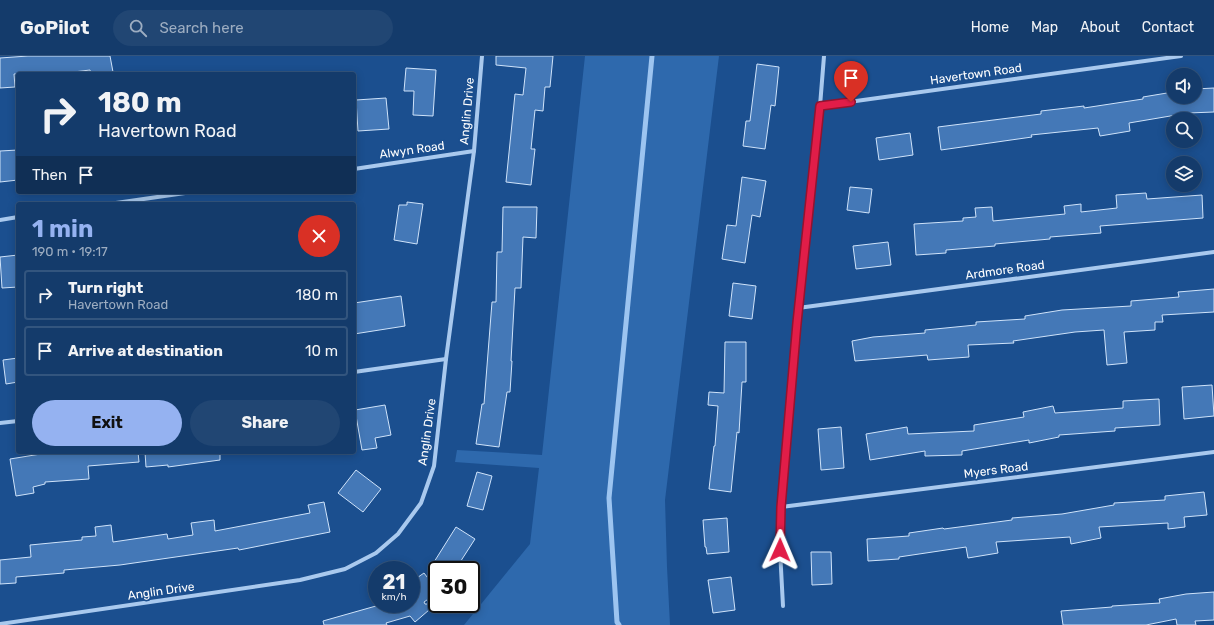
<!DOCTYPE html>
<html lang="en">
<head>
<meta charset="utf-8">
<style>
  body { margin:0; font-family:Rubik,sans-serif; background:#214673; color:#f1f3f6; height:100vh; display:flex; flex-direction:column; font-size:15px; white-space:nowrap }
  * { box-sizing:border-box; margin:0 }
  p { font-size:13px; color:#9dadc1 }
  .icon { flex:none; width:22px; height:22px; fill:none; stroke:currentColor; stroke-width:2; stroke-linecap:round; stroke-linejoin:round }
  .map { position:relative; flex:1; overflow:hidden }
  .panel { position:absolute; left:16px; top:146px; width:340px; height:252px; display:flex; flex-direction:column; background:#143b6b; border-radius:4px; box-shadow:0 2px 10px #0003,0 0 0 1px #33557e }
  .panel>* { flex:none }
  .hud { position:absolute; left:16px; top:16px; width:340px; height:122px; border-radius:4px; box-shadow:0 2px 10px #0003,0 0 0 1px #33557e; background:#143b6b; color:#f1f3f6; overflow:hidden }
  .fabs { position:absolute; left:1166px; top:12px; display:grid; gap:8px }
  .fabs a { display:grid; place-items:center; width:36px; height:36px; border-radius:50%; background:#143b6b; box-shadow:0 2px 10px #0003,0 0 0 1px #33557e; font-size:20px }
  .speed { position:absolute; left:368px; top:505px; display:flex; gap:8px; font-size:20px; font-weight:700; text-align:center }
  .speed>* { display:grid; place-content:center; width:52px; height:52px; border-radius:50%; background:#143b6b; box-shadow:0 2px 10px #0003,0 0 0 1px #33557e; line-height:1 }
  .speed small { font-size:10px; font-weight:400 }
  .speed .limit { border:2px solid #111; border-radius:6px; background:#fff; color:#111 }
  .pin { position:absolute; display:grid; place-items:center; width:34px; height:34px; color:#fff; margin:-41px -17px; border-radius:50% 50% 50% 0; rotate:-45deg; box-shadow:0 0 4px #0007 }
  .pin .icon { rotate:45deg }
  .me { position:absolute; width:44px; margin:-22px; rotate:1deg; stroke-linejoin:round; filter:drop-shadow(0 0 3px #0008) }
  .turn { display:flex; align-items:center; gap:14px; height:84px; padding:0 16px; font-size:18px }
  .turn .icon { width:52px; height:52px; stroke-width:2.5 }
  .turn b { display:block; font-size:28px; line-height:34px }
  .then { display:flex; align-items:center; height:38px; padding:0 16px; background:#0003; gap:8px; font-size:15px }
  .round { display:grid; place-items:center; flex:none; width:42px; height:42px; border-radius:21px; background:#214673 }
  .headline { display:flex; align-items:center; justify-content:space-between; height:68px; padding:0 16px }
  h1 { font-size:24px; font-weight:700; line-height:30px; color:#95b2f1 }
  .action { display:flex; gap:8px; margin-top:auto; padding:8px 16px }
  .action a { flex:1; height:46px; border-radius:24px; background:#95b2f1; color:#111; font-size:16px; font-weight:700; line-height:46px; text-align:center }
  .action a+a { background:#214673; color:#f1f3f6 }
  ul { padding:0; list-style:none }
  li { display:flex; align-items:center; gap:12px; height:50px; margin:0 8px 6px; padding:0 8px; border:2px solid #33557e; border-radius:4px }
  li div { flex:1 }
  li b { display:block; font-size:15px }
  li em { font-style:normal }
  header { display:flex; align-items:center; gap:24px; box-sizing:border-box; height:56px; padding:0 20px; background:#143b6b; border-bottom:1px solid #33557e }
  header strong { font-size:19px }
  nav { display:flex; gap:22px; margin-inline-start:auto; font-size:14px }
  .search { width:280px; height:36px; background:#214673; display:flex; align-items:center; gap:10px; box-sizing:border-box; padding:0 14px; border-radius:22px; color:#9dadc1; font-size:15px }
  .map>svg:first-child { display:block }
</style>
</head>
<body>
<header>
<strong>GoPilot</strong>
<div class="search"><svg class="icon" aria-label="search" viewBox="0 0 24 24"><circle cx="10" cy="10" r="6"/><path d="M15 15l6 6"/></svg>Search here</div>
<nav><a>Home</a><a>Map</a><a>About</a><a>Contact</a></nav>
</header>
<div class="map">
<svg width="1214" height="569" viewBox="0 0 1214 569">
  <rect width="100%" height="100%" fill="#1b4f8f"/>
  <polygon fill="#2e69ad" points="585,0 719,0 665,444 667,511 670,569 464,569 530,488 539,412 455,406 457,394 542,399"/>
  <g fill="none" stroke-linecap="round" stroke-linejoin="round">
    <polyline stroke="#9cc4f0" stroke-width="5" points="619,569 617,566 609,442 652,0"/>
  </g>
  <g fill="#4478b7" stroke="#cfe3fa">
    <polygon points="28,0 110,0 113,16 91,18 90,14 57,18 14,18 15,31 0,32 0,2"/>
    <polygon points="496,0 553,0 550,31 545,31 543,55 535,54 531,93 535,93 531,129 506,126 515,38 523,39 526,12 496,9"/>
    <polygon points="757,8 779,11 775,50 771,49 765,93 743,90 746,65 750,65"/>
    <polygon points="406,12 436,14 433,60 413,59 414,35 404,35"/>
    <polygon points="1214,32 1214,56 1188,57 1129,67 1130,75 1100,80 1098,72 1031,79 1032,81 941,94 938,71 1041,58 1041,55 1084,50 1084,52 1143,43 1143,41 1173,36 1173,41 1195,41 1195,33"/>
    <polygon points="386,42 389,73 358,75 356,44"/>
    <polygon points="910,77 913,99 879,104 876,82"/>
    <polygon points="18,94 18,124 0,126 0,95"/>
    <polygon points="742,121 766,125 760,161 752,159 745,207 722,203 727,169 736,170"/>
    <polygon points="850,131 872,133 869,157 847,154"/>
    <polygon points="1146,137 1147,143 1202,139 1203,162 1100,170 1101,177 1050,181 1050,183 995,188 995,190 946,194 946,197 916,199 914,168 963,165 963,162 976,161 975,152 992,151 993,165 1065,158 1064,150 1081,148 1081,156 1117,152 1116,139"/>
    <polygon points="407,146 423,148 417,188 394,184 399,149 407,149"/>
    <polygon points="503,151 537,151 536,182 523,181 521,232 515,232 511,305 512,305 510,336 507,336 499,391 476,388 482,348 484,348 492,246 496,246 497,196 502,196"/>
    <polygon points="888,186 891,209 856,213 853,190"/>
    <polygon points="18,199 18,231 2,232 0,201"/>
    <polygon points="733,227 756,230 752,263 729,260"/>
    <polygon points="1214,233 1214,256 1162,259 1163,266 1155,266 1155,274 1124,276 1127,307 1107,309 1104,274 1075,276 1013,285 1014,287 968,289 969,301 928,304 927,299 855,305 852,285 873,281 925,277 925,274 976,269 976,266 1025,263 1025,260 1062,254 1131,250 1131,245 1179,241 1178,236"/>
    <polygon points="401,240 405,270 354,278 354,247"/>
    <polygon points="725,286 746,286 746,326 742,326 739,377 737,376 731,436 709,433 714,390 715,390 718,350 708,349 709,336 724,337"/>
    <polygon points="18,302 18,326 6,328 3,304"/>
    <polygon points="1212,329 1214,360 1184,363 1182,331"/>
    <polygon points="1159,343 1160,369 1115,372 1115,375 1059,379 1059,381 1029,387 1029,384 962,395 962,399 925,400 925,395 870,404 866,378 907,371 908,378 974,375 974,369 1024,361 1023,356 1053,350 1055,357 1123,352 1123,345"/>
    <polygon points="385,349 391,379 375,382 377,392 362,394 355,354"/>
    <polygon points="841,371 844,412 821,414 818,373"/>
    <polygon points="53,396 138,396 139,406 88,410 89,423 45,426 45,428 33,431 34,437 16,440 10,403"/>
    <polygon points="145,396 220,396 220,404 168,411 168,409 146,411"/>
    <polygon points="356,414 381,433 363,456 338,437"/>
    <polygon points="477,416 492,420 483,454 467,450"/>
    <polygon points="1204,436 1207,459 1184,461 1185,471 1168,473 1168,467 1099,471 1101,482 1071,488 1070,481 996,486 998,497 968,502 966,491 899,501 899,503 868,505 867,483 909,480 909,477 943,472 944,473 1012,464 1012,462 1062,458 1114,449 1114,447 1165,444 1165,440"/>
    <polygon points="324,446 330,476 239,494 238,492 120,509 64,514 64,517 16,521 16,527 0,528 0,504 31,501 30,489 82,484 82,481 96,480 95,471 111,469 113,486 167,478 168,483 193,479 191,467 214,464 215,475 310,457 308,449"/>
    <polygon points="727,462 729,496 707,498 706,491 705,491 703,464"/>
    <polygon points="456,471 475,483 455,514 429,514"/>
    <polygon points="811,496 831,496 832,528 812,529"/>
    <polygon points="424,517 437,534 437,537 424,546 425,548 437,548 438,551 429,554 415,566 410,560 386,567 387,569 324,569 323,565 383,548 411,548 411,526"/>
    <polygon points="731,521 735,554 713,557 708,524"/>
    <polygon points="1214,536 1214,564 1195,565 1196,569 1177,569 1176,563 1146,569 1063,569 1061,555 1112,551 1112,550 1160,547 1159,543 1186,538"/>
  </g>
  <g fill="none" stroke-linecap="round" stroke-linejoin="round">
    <g stroke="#a9c9ee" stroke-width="4">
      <polyline points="820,50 1181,0"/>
      <polyline points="354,113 474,95"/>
      <polyline points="109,148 192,136"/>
      <polyline points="0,164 18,161"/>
      <polyline points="798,252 1214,196"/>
      <polyline points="354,316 446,303"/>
      <polyline points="0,367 18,365"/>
      <polyline points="781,451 1214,396"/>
      <polyline points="783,550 780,494 781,451 798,252 820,50 824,0"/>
      <polyline points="0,568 300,524 345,513 376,497 398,478 421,447 434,410 446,303 474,95 482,0"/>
    </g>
  </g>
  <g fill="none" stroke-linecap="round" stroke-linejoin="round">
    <g stroke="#92132f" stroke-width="10">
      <polyline id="route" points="780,494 781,451 797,267 820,50 851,46"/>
    </g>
    <use href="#route" stroke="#e11d48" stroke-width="7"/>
  </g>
  <g text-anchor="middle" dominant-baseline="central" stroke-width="3.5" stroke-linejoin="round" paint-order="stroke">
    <g font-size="12" fill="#fff" stroke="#1b4f8f">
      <text transform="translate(976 18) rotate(-8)">Havertown Road</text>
      <text transform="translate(467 55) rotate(-85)">Anglin Drive</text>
      <text transform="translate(412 94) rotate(-8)">Alwyn Road</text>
      <text transform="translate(1005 214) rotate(-8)">Ardmore Road</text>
      <text transform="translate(427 376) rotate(-82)">Anglin Drive</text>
      <text transform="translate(996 414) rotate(-7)">Myers Road</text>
      <text transform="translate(161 535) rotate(-8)">Anglin Drive</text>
    </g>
  </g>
</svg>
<div class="fabs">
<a><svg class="icon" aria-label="sound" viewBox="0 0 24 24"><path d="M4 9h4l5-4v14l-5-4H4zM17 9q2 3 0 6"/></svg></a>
<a><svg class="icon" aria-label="search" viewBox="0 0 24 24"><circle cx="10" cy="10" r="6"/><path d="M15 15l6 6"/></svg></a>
<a><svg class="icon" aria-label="layers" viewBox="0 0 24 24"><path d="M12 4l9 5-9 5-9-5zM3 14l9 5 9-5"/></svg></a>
</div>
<div class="speed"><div>21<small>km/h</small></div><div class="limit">30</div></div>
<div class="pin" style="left:851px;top:46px;background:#d93025"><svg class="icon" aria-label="arrive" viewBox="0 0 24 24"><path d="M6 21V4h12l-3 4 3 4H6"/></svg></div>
<svg class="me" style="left:780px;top:494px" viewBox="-20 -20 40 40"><path d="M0-17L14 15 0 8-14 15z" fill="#e11d48" stroke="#fff" stroke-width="4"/></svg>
<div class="hud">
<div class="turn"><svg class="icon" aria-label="right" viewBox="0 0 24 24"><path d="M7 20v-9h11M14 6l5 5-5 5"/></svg><div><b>180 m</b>Havertown Road</div></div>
<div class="then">Then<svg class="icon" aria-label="arrive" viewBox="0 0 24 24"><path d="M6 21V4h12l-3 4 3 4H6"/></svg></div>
</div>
<section class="panel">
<div class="headline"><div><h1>1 min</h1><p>190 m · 19:17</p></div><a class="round" style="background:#d93025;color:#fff"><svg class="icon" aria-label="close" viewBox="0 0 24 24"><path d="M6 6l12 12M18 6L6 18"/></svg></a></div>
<ul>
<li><svg class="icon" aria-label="right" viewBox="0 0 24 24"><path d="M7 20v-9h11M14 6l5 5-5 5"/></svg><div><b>Turn right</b><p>Havertown Road</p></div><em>180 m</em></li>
<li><svg class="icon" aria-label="arrive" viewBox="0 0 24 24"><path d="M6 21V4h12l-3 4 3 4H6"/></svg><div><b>Arrive at destination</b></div><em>10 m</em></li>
</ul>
<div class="action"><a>Exit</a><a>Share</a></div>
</section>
</div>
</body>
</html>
